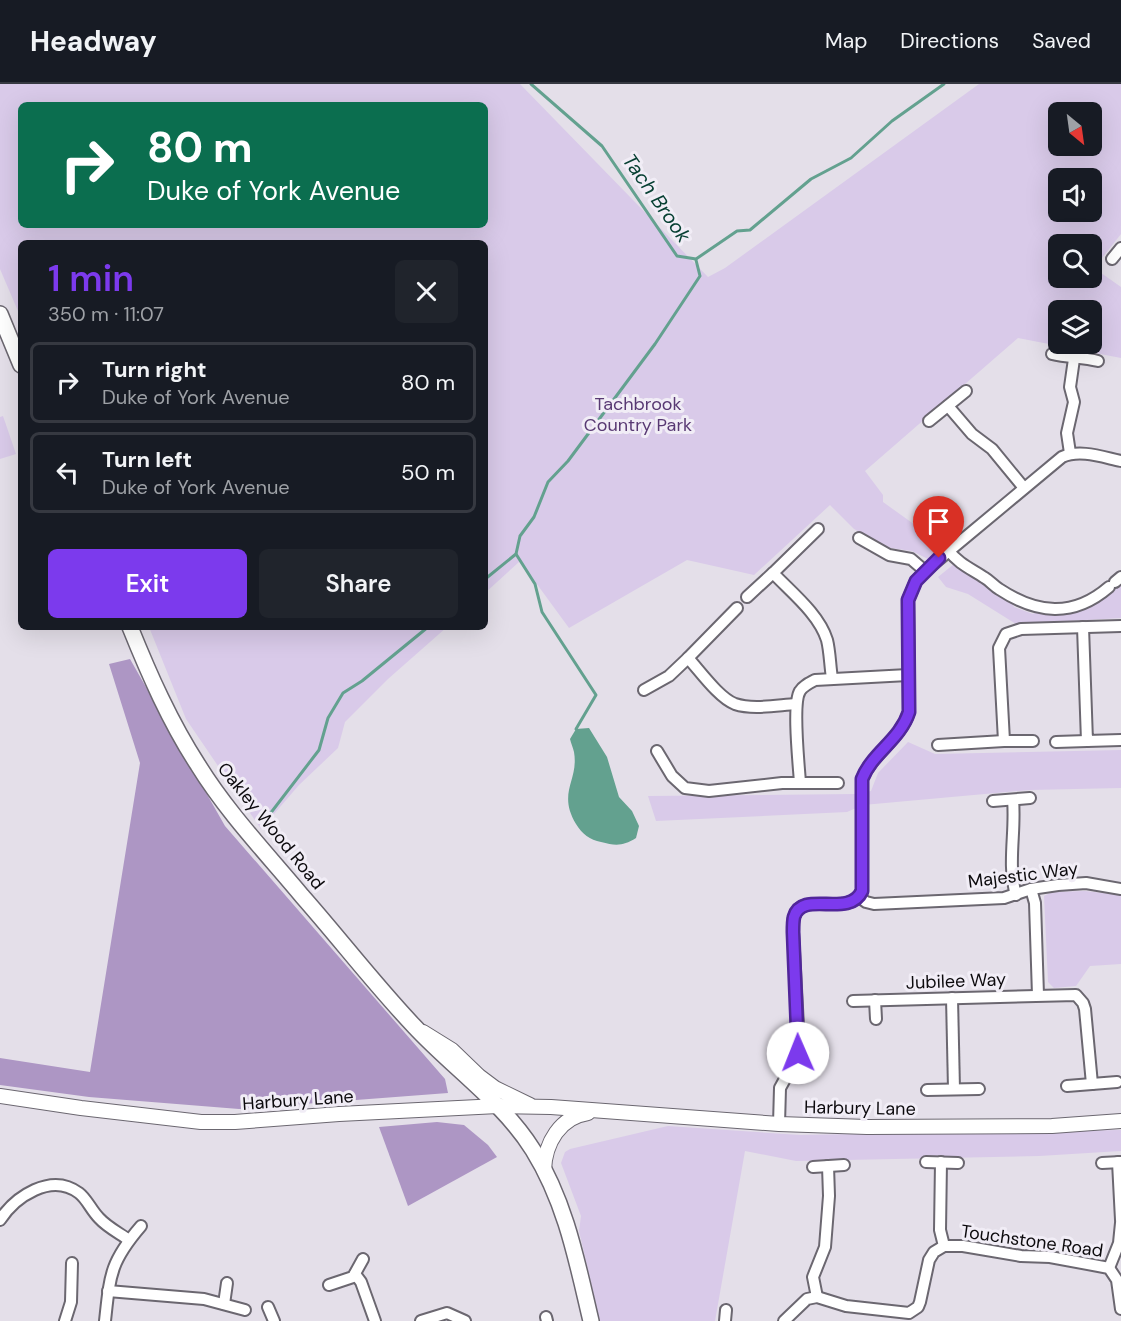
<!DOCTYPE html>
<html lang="en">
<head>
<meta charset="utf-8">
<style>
  body { margin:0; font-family:"DM Sans",sans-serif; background:#20242c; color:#f1f3f6; height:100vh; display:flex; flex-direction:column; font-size:22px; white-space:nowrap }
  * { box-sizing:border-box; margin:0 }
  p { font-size:20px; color:#9ea1a6 }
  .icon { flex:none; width:33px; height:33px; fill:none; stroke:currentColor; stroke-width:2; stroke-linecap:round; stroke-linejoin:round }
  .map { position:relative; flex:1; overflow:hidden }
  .details { position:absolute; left:18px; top:156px; width:470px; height:390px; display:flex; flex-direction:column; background:#171b24; border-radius:9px; box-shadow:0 6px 24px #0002 }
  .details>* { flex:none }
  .hud { position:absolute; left:18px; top:18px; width:470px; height:126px; border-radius:9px; box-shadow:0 6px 24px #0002; background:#0b6e4f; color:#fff; overflow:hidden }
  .needle { width:39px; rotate:151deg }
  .buttons { position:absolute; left:1048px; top:18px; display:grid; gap:12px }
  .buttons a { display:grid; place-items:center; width:54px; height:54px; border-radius:9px; background:#171b24; box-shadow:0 6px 24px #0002; font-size:30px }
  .pin { position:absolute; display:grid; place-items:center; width:51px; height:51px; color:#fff; margin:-62px -26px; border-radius:50% 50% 50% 0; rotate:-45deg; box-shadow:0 0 6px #0007 }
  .pin .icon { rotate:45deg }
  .me { position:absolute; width:66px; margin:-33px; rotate:359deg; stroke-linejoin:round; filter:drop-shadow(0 0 4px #0008) }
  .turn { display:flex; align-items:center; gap:21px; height:126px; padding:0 30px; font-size:27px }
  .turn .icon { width:78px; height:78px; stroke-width:2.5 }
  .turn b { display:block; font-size:42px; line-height:51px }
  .round { display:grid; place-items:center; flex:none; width:63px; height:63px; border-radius:9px; background:#20242c }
  .summary { display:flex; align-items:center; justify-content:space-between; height:102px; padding:0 30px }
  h1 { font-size:36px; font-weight:600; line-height:45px; color:#7c3aed }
  .action { display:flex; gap:12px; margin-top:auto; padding:12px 30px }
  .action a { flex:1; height:69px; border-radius:9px; background:#7c3aed; color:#fff; font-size:24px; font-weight:600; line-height:69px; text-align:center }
  .action a+a { background:#20242c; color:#f1f3f6 }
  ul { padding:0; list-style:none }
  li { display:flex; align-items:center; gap:18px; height:81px; margin:0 12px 9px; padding:0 18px; border:3px solid #363941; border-radius:9px }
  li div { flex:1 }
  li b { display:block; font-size:22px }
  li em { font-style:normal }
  header { display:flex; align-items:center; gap:36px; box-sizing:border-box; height:84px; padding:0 30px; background:#171b24; border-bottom:2px solid #363941 }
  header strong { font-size:28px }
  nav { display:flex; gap:33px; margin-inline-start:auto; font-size:21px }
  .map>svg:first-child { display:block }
</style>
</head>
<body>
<header>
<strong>Headway</strong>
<nav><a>Map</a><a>Directions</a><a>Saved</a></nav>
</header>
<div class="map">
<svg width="1121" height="1237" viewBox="0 0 1121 1237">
  <rect width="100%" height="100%" fill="#e4dfe9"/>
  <g fill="#d9cae9" fill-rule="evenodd">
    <path d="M0 0H520L708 193 725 184 979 0H1121V150L1094 184 1121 203V274L1018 254 865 387 883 411V418L943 461 928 475 912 467 891 464 854 445 830 421 754 491 687 476 569 544 520 477 485 509 484 159H21V234L0 185ZM21 21H484V141H21ZM1059 28H1092V62H1059ZM1059 94H1092V128H1059ZM1059 160H1092V194H1059ZM1059 226H1092V260H1059Z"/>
    <polygon points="3,332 16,370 0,375 0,333"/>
    <path d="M954 480 997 510 1012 519 1014 523 1033 530 1036 528C1081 532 1086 529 1121 501V534L1016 540 968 510 946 503 938 493Z"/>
    <polygon points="149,543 447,543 388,595 345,638 338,664 299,701 261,745 186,635"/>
    <polygon points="908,658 935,670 1121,666 1121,704 1030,706 863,721 847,728 656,737 648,712 855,710 871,707 878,689"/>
    <polygon points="1085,807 1121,811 1121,880 1090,882 1076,902 1054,904 1048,898 1044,812 1052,808"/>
    <polygon points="668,1042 800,1051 1121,1046 1121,1067 1039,1072 796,1077 745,1067 715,1237 600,1237 579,1147 581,1132 561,1079 565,1068 570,1065"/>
  </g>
  <g fill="#ad96c4">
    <polygon points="130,575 225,742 445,995 448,1009 239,1025 89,1013 0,1001 0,974 90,988 140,679 109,580"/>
    <polygon points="437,1038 464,1041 488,1061 497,1073 408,1122 379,1043"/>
  </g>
  <path fill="#63a18f" d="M589 644 607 673 619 713 632 727 639 742 636 754C623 762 616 762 601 758 590 756 582 750 576 740 557 708 579 697 574 668 573 664 571 659 570 655L576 645Z"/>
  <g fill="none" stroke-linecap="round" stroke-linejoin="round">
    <g stroke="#63a18f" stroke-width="3">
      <polyline points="531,0 602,62 677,172 696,175 737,147 750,146 811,95 851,74 892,37 944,0"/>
      <polyline points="516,470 535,500 542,528 596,611 576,645"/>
      <polyline points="484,496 516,470 520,452 534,433 548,398 568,377 655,260 700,192 696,176"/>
      <polyline points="263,739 319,666 328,634 343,609 362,597 428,543"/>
    </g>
    <g stroke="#6b6770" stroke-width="14">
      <g id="minor">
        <polyline points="1112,175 1121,164"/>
        <path d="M1052 270C1068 274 1082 273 1098 277"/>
        <polyline points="948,322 972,350 992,365 1024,404"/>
        <polyline points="929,337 966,307"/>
        <polyline points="1070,369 1067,349 1074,318 1070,303 1074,275"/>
        <path d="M818 445 773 489C791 508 819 530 827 556 830 568 830 582 832 594"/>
        <polyline points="859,454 889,471 911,475 925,487"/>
        <path d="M948 466C960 481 970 484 985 494 990 497 994 502 999 505 1037 530 1073 534 1109 503"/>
        <polyline points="1115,498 1121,493"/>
        <polyline points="747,513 773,489"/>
        <path d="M737 524 688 574C700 587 719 614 735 620 753 626 778 621 796 620"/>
        <polyline points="1083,543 1087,657 1121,656"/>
        <polyline points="644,606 669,592 688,574"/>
        <polyline points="1033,657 1004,657 999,564 1006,550 1021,545 1121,542"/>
        <polyline points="1056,658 1087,657"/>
        <polyline points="938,661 1004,657"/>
        <polyline points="657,667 672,692 685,704 709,707 782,699 838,699"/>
        <path d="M800 699C799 682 792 619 800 607 803 602 809 599 815 596L908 591"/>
        <path d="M1013 716C1016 747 1007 780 1016 811"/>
        <polyline points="993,717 1030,714"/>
        <polyline points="1031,805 1035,819 1038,911"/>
        <polyline points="859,813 866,818 874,820 1004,814 1031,805 1058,801 1086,799 1121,805"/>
        <polyline points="952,914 954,1005"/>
        <polyline points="875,916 876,935"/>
        <polyline points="853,917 1076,911 1083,919 1085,925 1092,1000"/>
        <polyline points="1067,1002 1117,998"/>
        <polyline points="927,1006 979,1005"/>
        <path d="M779 1040 780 1004 796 975 799 961 793 848C793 843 793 837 794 833 802 805 849 835 862 807V695C873 669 900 656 909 628L908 516 916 497 925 487 1062 373C1080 365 1102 373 1121 377"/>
        <polyline points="926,1078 958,1079"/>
        <polyline points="941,1078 940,1146 944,1162"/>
        <polyline points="1118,1078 1121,1136"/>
        <polyline points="1102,1079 1121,1078"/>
        <polyline points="813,1083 844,1081"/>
        <path d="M0 1136C15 1113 51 1088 79 1109 87 1115 91 1126 99 1134 107 1143 119 1149 129 1156"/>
        <polyline points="1109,1184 1119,1159 1121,1139"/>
        <polyline points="355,1190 361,1198 375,1237"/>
        <polyline points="329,1201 353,1193 363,1175"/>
        <polyline points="108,1207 204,1215 245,1226"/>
        <polyline points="817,1213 813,1193 825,1163 829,1112 828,1082"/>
        <polyline points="224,1220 227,1199"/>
        <polyline points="268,1223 274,1237"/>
        <polyline points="546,1233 547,1237"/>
        <polyline points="65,1237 71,1218 72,1179"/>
        <path d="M105 1237C110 1191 110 1178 141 1142"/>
        <polyline points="421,1237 447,1229 465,1237"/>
        <polyline points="725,1237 726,1226"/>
        <polyline points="784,1237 807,1215 817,1213 846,1222 909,1229 918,1223 920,1218 929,1176 934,1168 944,1162 963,1162 1021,1172 1050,1173 1109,1184 1117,1196 1121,1225"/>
      </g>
    </g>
    <g stroke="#6b6770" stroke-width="16">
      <g id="tertiary">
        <polyline points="423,948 452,966 479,992 495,1004 530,1021"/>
        <polyline points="0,1012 81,1024 201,1038 235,1038 339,1030 498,1022 551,1023 779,1040 867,1043 1052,1042 1121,1037"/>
        <path d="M544 1086C545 1059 560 1033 588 1029"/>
      </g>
    </g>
    <g stroke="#6b6770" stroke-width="18">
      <g id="secondary">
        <polyline points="0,230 21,281"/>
        <path d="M130 543C149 590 170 638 198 681 227 728 267 770 302 812 340 855 375 901 414 942 453 984 503 1018 533 1066 566 1119 577 1178 591 1237"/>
      </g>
    </g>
    <use href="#minor" stroke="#fff" stroke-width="10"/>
    <use href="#tertiary" stroke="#fff" stroke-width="14"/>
    <use href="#secondary" stroke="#fff" stroke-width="15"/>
  </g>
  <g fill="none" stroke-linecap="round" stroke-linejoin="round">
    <g stroke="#51269a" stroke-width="15">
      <path id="route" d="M798 969 793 848C793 843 793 837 794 833 802 805 849 835 862 807V695C872 669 900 656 909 628L908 516 916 497 939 474"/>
    </g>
    <use href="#route" stroke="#7c3aed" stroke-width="10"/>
  </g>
  <g text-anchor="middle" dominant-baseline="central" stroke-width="6" stroke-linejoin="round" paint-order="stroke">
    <g font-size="18" fill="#583973" stroke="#f1edf6">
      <text x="638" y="320">Tachbrook<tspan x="638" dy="21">Country Park</tspan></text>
    </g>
    <g font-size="18" fill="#0c0a0d" stroke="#f1edf6">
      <text transform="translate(271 742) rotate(51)">Oakley Wood Road</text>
      <text transform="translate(1023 791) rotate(-7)">Majestic Way</text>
      <text transform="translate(956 897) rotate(-2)">Jubilee Way</text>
      <text transform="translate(298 1016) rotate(-4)">Harbury Lane</text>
      <text transform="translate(860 1024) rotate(1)">Harbury Lane</text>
      <text transform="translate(1032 1157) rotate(8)">Touchstone Road</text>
    </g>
    <g font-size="20" font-style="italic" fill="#074033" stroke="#f1edf6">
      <text transform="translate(657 114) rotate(55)">Tach Brook</text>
    </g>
  </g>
</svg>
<div class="buttons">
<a><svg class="needle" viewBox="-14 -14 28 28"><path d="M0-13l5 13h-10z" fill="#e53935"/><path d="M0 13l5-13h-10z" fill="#9ea1a6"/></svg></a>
<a><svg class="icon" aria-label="sound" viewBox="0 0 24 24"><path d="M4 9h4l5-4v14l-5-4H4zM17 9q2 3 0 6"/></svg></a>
<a><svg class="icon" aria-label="search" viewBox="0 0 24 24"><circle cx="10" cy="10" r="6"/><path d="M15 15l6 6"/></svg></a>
<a><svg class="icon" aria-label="layers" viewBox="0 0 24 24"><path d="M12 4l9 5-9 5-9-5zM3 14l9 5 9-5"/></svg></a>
</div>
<div class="pin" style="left:939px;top:474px;background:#d93025"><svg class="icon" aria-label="arrive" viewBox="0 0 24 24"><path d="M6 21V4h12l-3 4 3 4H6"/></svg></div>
<svg class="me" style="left:798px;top:969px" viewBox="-20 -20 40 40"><circle r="19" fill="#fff"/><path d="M0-13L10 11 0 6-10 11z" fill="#7c3aed"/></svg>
<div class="hud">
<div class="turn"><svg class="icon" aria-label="right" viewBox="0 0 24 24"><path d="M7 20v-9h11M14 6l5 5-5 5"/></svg><div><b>80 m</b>Duke of York Avenue</div></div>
</div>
<section class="details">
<div class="summary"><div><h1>1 min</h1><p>350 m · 11:07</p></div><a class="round"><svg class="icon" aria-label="close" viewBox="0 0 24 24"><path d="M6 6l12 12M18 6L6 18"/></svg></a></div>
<ul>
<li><svg class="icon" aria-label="right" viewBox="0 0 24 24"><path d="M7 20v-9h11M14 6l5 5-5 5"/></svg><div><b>Turn right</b><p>Duke of York Avenue</p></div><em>80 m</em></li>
<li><svg class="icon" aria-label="left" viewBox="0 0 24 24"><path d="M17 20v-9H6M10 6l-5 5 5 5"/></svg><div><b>Turn left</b><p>Duke of York Avenue</p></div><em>50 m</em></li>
</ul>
<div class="action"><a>Exit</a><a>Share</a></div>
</section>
</div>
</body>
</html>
